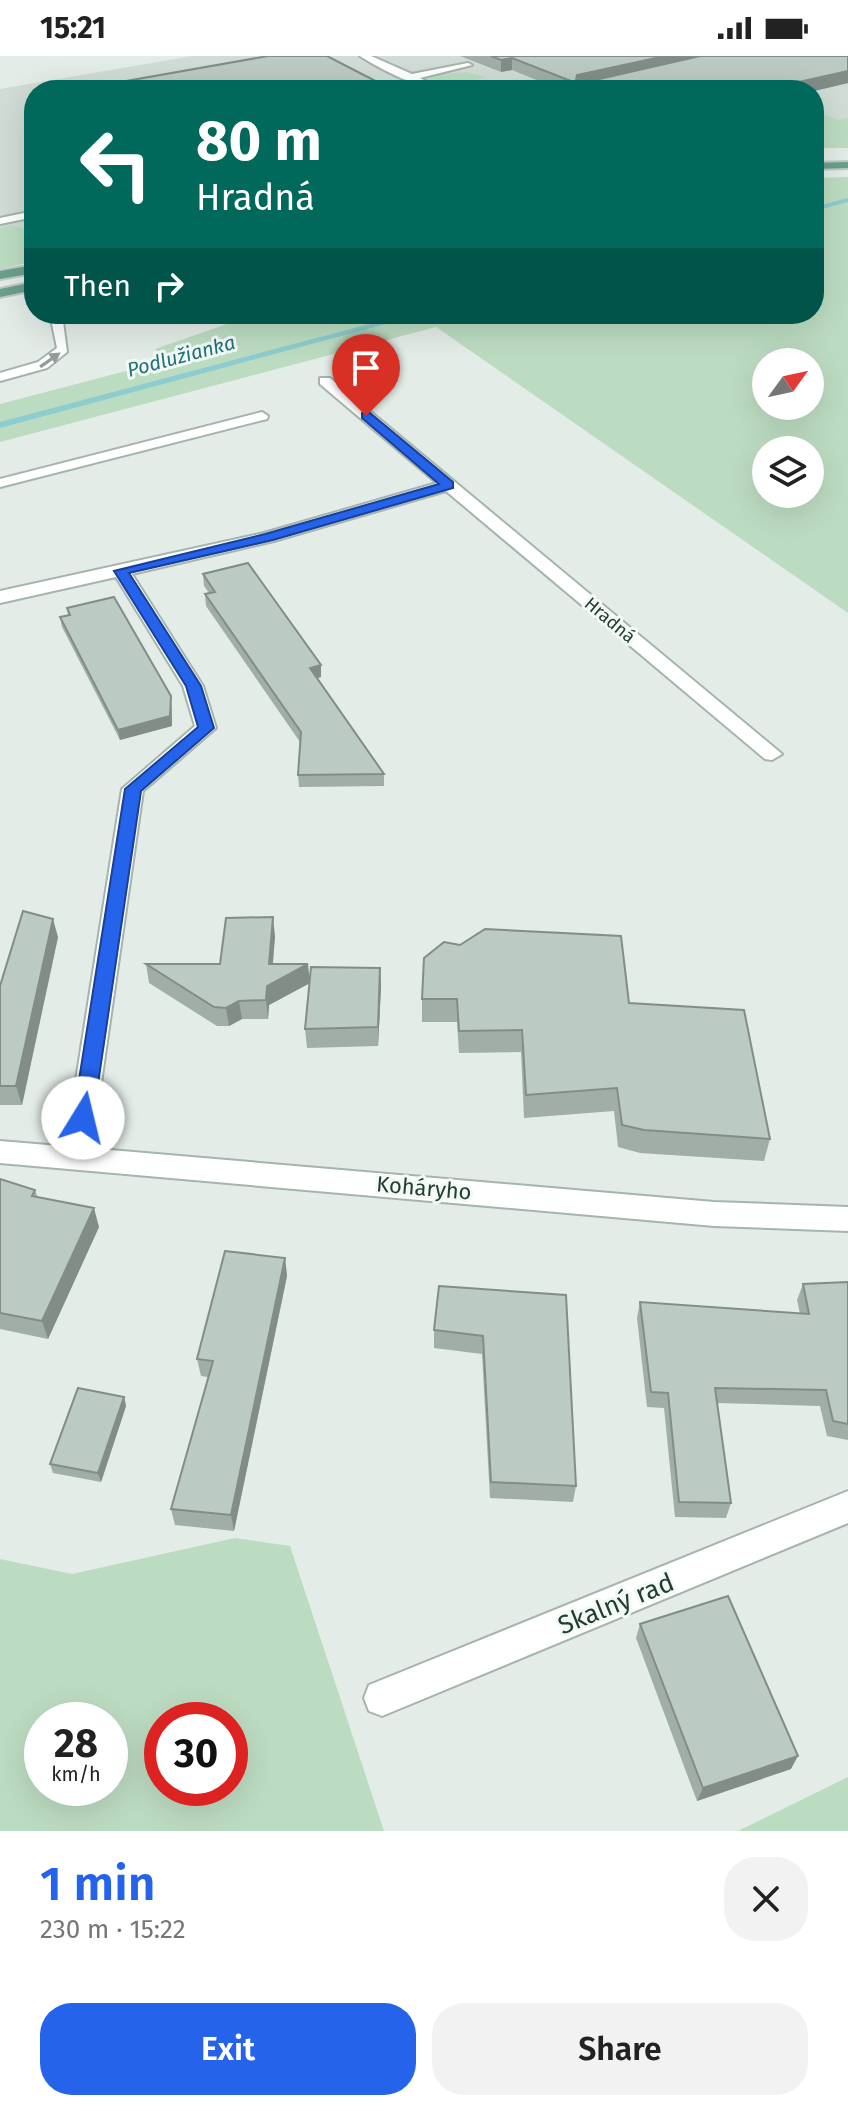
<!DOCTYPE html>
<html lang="en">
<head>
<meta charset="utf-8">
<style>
  body { margin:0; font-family:"Fira Sans",sans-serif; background:#f2f2f2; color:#222; height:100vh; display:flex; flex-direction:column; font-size:30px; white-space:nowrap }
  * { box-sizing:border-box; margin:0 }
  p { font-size:26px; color:#767676 }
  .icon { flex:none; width:44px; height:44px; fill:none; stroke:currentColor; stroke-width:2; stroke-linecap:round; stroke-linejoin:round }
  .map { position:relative; height:1775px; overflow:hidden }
  .drawer { display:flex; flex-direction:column; background:#fff; flex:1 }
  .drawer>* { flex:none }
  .top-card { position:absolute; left:24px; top:24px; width:800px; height:244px; border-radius:32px; box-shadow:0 8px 32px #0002; background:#00695c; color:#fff; overflow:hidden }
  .needle { width:52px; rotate:57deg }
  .fabs { position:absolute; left:752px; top:292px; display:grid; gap:16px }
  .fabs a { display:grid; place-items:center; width:72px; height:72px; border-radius:50%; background:#fff; box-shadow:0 8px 32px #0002; font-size:40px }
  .speed { position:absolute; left:24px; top:1646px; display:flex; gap:16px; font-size:40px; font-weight:700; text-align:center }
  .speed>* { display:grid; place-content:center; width:104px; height:104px; border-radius:50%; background:#fff; box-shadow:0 8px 32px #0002; line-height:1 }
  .speed small { font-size:20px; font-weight:400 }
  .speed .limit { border:12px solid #d22; background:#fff; color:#111 }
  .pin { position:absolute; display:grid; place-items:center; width:68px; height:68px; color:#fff; margin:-82px -34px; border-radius:50% 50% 50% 0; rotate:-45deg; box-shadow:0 0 8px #0007 }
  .pin .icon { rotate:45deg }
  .me { position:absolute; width:88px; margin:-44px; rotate:9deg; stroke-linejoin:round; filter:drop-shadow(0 0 6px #0008) }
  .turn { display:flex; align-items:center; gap:28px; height:168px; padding:0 40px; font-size:36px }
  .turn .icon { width:104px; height:104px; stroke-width:2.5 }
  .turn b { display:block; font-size:56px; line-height:68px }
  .then { display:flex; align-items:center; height:76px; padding:0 40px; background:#0003; gap:16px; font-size:30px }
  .round { display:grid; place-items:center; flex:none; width:84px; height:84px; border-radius:32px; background:#f2f2f2 }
  .head { display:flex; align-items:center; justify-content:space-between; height:136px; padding:0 40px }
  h1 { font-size:48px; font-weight:600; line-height:60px; color:#2563eb }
  .action { display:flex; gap:16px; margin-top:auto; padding:16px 40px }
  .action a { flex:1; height:92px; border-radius:32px; background:#2563eb; color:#fff; font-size:32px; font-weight:600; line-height:92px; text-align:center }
  .action a+a { background:#f2f2f2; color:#222 }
  .status { display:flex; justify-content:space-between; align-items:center; height:56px; padding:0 40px; background:#fff; direction:ltr }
  .status svg { height:22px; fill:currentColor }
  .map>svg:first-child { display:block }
</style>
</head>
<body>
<div class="status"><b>15:21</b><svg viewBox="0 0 49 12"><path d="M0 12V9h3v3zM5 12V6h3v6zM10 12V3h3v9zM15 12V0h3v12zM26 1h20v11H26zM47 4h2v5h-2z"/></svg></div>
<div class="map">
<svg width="848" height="1775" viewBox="0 0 848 1775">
  <rect width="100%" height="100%" fill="#e3ece7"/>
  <polygon fill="#d1dcd6" points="192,0 848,0 848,92 814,92 814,34 34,34 34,205 0,213 0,33"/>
  <g fill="#bcdcc1" fill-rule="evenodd">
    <polygon points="466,16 485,21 474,24 496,34 456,34 428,23 435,19"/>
    <polygon points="814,55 838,64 848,62 848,92 814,92"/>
    <path d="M848 121V557L436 271 0 386V348L168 304 155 293 256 258H814V122ZM766 306H810V350H766ZM766 394H810V438H766Z"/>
    <polygon points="11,169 34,175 34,205 0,213 0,172"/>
    <path d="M235 1482 290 1490 384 1775H0V1503L72 1518ZM42 1664H110V1732H42ZM162 1664H230V1732H162Z"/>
    <polygon points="848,1721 848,1775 738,1775"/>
  </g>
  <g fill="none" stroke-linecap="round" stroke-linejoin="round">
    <g fill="#8dcccf" fill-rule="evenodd">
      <polygon points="848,142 848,146 814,155 814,151"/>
      <polygon points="407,258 423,258 0,372 0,366"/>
    </g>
    <g stroke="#a6b4ad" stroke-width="4">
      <g id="lane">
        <path d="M360 0H371L412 18 468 7 472 9 420 22 444 34C421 34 380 13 360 0Z"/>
        <polygon points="34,155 34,161 0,168 0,162"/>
        <polygon points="50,258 62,258 67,296 47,312 0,325 0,317 38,306 57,292"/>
        <polygon points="262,356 268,360 267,363 0,431 0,423"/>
      </g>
    </g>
    <g stroke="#a6b4ad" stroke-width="4">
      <g id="street">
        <polygon points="320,322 330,322 782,698 772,704 765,703 446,435 274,485 132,518 203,630 216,672 143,735 96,1062 87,1092 714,1146 848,1151 848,1175 714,1170 0,1107 0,1085 60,1090 70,1062 122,733 195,670 183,630 116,521 0,547 0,535 264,477 437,427 320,328"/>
        <polygon points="848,1435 848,1467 382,1660 369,1655 364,1642 369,1629"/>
      </g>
    </g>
    <g stroke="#c1c9c6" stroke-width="4">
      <g id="primary">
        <polygon points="848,106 848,112 814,113 814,107"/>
        <polygon points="34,209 34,217 0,223 0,215"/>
        <polygon points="34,226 34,234 0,241 0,233"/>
      </g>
    </g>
    <use href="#lane" fill="#fff" fill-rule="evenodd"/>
    <use href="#street" fill="#fff" fill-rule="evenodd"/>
    <use href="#primary" fill="#69a08c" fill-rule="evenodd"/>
  </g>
  <g fill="#a1aea7">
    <polygon points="460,0 848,0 848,27 814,35 561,34 512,14 501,16"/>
    <polygon points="203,518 321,609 321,621 317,622 384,718 384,730 299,731 298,719 300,686 206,550 205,538 209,537 204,530"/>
    <polygon points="67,552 172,650 172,670 120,684 62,571 60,561 68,559"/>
    <polygon points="275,880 273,908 310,925 380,912 381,931 378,990 307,992 305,973 310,927 269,949 268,963 242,963 229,970 217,970 149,927 146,908 220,908"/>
    <polygon points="58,881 22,1049 0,1049 0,930"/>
    <polygon points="460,889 629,947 770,1083 764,1105 640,1097 618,1091 614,1055 524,1062 521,996 459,997 457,966 422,966 422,943"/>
    <polygon points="0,1123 35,1134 38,1142 99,1171 48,1283 0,1273"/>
    <polygon points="285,1202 287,1220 234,1475 175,1469 171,1453 208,1321 201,1320 197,1303"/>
    <polygon points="848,1226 848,1384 827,1380 820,1350 717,1347 731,1447 726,1462 675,1461 664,1352 647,1351 637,1262 640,1246 800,1258 797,1244 803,1228"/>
    <polygon points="566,1239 576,1430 573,1446 490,1442 482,1298 434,1292 434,1274"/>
    <polygon points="124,1341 126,1350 101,1426 53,1417 50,1408"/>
    <polygon points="640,1568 791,1713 697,1745 636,1582"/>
  </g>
  <g fill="#838d88">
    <polygon points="665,0 719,0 583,30 576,27 577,19"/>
    <polygon points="512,2 512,14 501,16 501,4"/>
    <polygon points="848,15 848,27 814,35 763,34"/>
    <polygon points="321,609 321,621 311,624 310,612"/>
    <polygon points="171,640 172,670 120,684 118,674"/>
    <polygon points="273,861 275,880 271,927 269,908"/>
    <polygon points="53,863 58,881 22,1049 16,1030"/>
    <polygon points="308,908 310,927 269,949 268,963 266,944 267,930"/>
    <polygon points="380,912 381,931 378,990 378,971"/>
    <polygon points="239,945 242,963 229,970 226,952"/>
    <polygon points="94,1152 99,1171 48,1283 42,1265"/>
    <polygon points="285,1202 287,1220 234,1475 231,1459"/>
    <polygon points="124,1341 126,1350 101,1426 98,1417"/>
    <polygon points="798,1700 791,1713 697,1745 703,1732"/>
  </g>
  <g fill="#bbcac2" stroke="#838d88" stroke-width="2">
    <polygon points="268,0 327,0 393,34 75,34"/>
    <polygon points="491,0 665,0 577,19 576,24 595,24 700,0 848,0 848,15 763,34 594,34 512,2 501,4"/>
    <polygon points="248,507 321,609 310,612 384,718 298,719 301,676 205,538 215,536 203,518"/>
    <polygon points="114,541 171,640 170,660 118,674 60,561 70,559 67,552"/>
    <polygon points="23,855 53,863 16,1030 0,1030 0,930"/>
    <polygon points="273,861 269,908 308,908 267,930 266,944 239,945 226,952 214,951 146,908 220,908 226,862"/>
    <polygon points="485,873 621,880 629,947 744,954 770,1083 644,1074 622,1069 617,1032 526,1039 522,974 459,975 457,943 422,943 424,902 444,886 460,889"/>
    <polygon points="311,911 380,912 378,971 305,973"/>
    <polygon points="0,1123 35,1134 32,1140 94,1152 42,1265 0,1257"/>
    <polygon points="225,1195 285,1202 231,1459 171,1453 213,1305 197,1303"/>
    <polygon points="848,1226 848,1368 833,1365 826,1334 715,1332 731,1447 679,1446 668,1337 651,1336 640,1246 809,1258 803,1228"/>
    <polygon points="439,1230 566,1239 576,1430 491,1426 483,1280 434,1274"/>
    <polygon points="78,1332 124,1341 98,1417 50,1408"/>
    <polygon points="728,1540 798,1700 703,1732 640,1568"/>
  </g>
  <defs><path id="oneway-solid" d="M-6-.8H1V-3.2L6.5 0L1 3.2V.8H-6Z" transform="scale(2)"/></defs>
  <use fill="#919e99" href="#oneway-solid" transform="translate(50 304) rotate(-35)"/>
  <polygon fill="#2563eb" stroke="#184099" stroke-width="2" points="362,357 370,357 453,426 453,432 273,484 129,517 201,630 214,672 141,735 93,1062 90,1067 76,1067 73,1062 125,733 198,671 186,630 114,515 265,478 439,428 362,362"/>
  <g text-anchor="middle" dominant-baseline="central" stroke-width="6" stroke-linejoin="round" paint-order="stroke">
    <g font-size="18" fill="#233d33" stroke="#f3f9f5">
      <text transform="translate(610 564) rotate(40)">Hradná</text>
    </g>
    <g font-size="20" font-style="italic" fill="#1f7277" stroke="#f3f9f5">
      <text transform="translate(181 300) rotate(-15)">Podlužianka</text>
    </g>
    <g font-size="22" fill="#233d33" stroke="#f3f9f5">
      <text transform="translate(424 1132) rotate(5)">Koháryho</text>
    </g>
    <g font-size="26" fill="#233d33" stroke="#f3f9f5">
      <text transform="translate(616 1548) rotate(-22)">Skalný rad</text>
    </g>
  </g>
</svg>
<div class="fabs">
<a><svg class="needle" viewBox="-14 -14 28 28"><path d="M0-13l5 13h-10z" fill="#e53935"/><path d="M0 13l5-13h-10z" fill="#767676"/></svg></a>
<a><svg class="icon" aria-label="layers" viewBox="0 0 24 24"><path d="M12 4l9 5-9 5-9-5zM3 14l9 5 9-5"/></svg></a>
</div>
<div class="speed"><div>28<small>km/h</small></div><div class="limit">30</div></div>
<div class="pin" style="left:366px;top:360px;background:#d93025"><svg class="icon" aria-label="arrive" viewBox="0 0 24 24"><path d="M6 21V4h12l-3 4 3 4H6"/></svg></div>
<svg class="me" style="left:83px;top:1062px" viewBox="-20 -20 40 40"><circle r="19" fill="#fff"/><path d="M0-13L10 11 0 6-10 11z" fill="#2563eb"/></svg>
<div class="top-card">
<div class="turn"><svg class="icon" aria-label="left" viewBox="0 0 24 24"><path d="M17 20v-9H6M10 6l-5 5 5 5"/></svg><div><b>80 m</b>Hradná</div></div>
<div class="then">Then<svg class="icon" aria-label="right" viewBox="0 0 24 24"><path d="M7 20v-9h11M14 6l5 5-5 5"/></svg></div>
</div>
</div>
<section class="drawer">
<div class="head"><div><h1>1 min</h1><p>230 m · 15:22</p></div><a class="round"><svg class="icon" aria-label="close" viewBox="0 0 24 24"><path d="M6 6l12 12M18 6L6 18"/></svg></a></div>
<div class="action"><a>Exit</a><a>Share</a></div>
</section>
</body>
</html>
